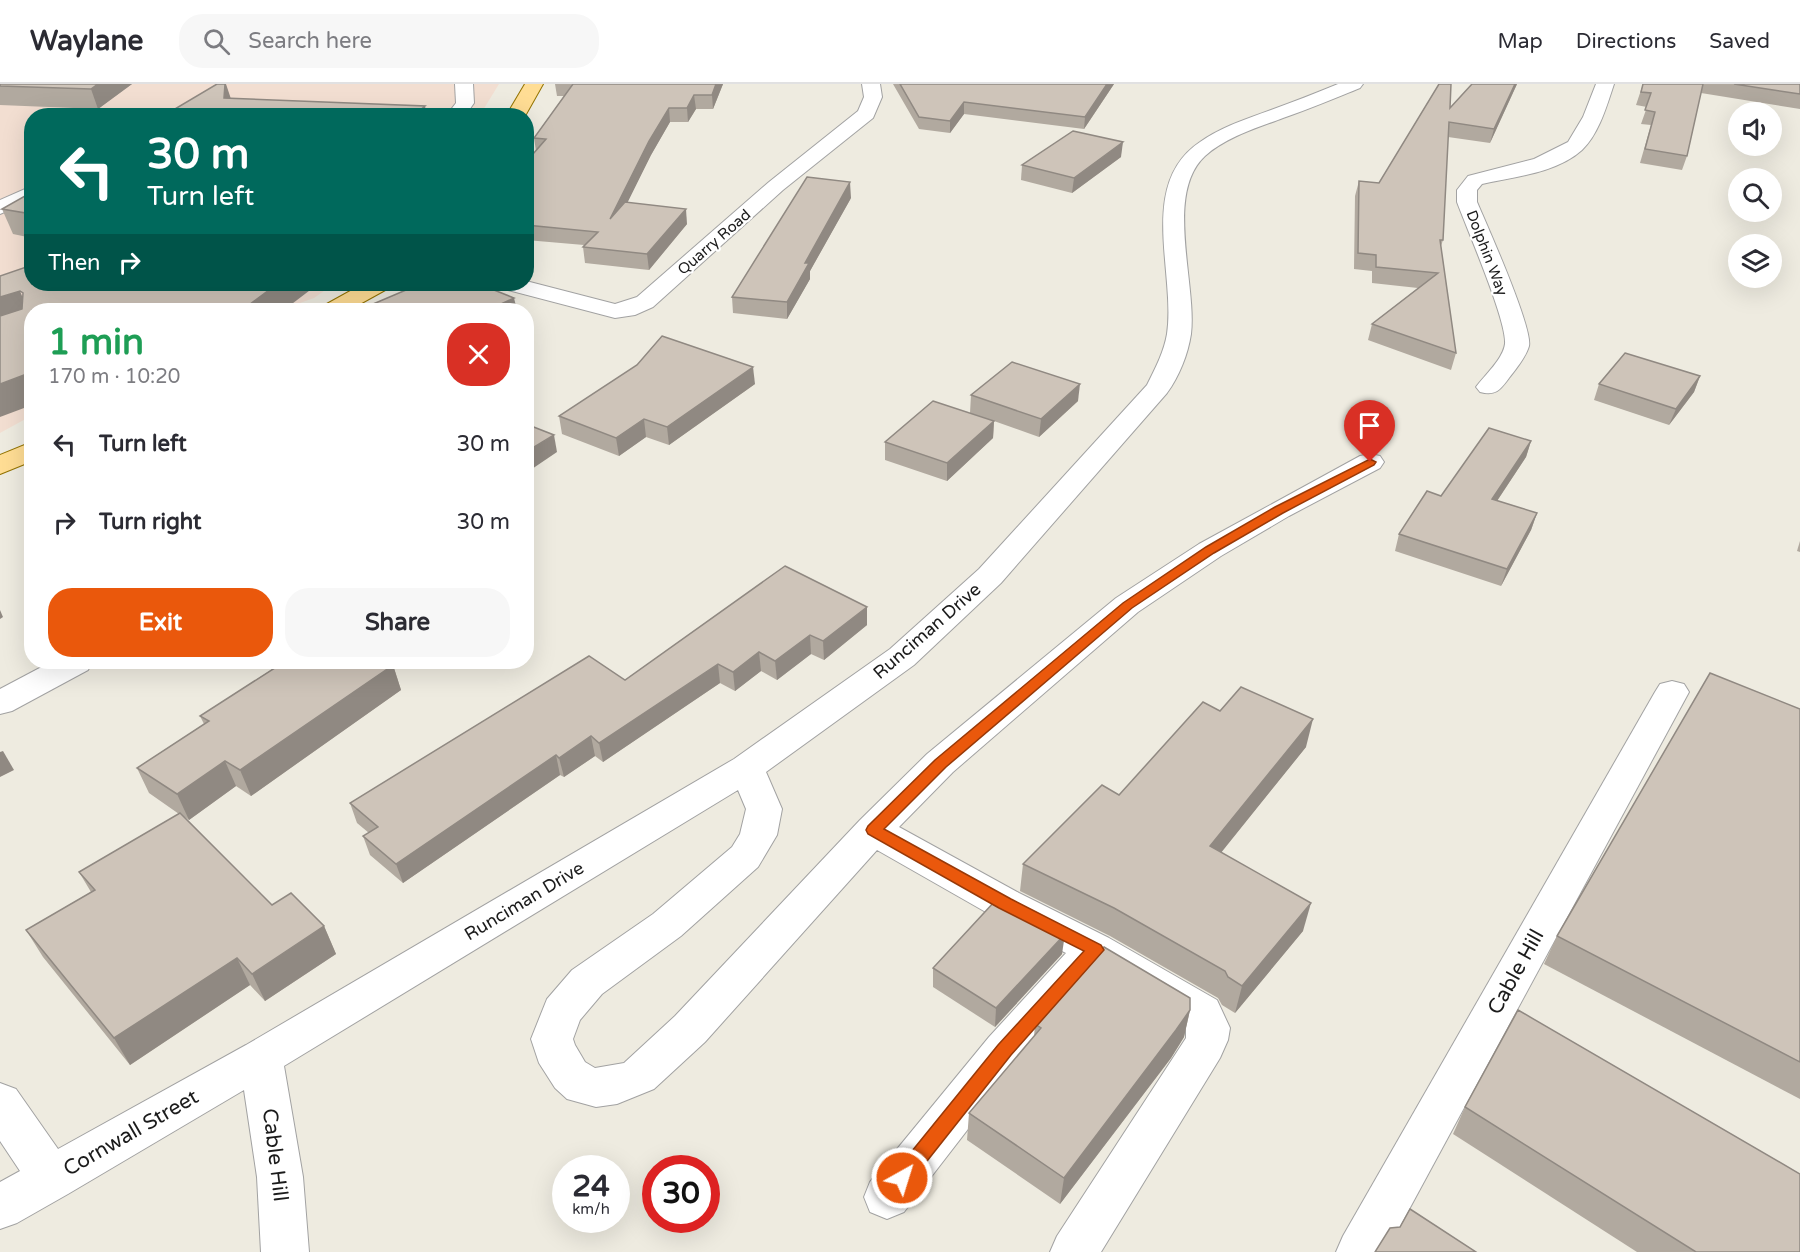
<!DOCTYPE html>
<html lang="en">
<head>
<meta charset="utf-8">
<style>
  body { margin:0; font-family:"Varela Round",sans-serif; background:#f7f7f7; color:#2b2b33; height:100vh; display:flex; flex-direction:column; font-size:22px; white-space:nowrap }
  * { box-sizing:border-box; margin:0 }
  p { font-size:20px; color:#7c7c81 }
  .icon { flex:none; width:33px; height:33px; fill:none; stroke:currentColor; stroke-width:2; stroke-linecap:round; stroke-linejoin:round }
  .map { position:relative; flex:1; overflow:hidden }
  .sheet { position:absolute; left:24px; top:219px; width:510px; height:366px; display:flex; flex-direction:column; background:#fff; border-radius:24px; box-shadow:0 6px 24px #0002 }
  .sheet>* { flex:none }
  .top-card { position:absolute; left:24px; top:24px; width:510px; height:183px; border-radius:24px; box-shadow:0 6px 24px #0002; background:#00695c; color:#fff; overflow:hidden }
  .buttons { position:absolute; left:1728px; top:18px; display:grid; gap:12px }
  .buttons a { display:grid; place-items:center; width:54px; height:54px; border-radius:50%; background:#fff; box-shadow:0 6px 24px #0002; font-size:30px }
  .speed { position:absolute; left:552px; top:1071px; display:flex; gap:12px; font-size:30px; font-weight:700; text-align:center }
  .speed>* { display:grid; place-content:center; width:78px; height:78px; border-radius:50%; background:#fff; box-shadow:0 6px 24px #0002; line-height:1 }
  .speed small { font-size:15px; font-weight:400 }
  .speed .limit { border:9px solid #d22; background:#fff; color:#111 }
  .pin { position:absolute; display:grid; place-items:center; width:51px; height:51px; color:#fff; margin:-62px -26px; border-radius:50% 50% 50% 0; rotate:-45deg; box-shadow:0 0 6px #0007 }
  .pin .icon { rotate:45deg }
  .me { position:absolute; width:66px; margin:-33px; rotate:39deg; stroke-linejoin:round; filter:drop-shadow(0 0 4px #0008) }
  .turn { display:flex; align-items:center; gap:21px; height:126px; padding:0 24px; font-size:27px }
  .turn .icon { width:78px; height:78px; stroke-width:2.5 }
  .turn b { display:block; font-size:42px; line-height:51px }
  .then { display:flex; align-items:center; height:57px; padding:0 24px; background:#0003; gap:12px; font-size:22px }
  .round { display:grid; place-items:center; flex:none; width:63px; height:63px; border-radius:24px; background:#f7f7f7 }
  .summary { display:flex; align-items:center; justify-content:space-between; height:102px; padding:0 24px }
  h1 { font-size:36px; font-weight:800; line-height:45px; color:#1e9e55 }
  .button { display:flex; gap:12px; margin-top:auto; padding:12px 24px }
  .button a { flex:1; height:69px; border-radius:24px; background:#ea580c; color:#fff; font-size:24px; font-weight:800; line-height:69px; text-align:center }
  .button a+a { background:#f7f7f7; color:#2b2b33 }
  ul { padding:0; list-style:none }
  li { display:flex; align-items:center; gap:18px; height:78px; padding:0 24px }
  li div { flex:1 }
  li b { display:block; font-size:22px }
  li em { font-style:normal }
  header { display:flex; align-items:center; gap:36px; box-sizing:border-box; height:84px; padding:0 30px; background:#fff; border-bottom:2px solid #e1e1e2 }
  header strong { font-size:28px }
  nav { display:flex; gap:33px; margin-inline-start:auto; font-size:21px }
  .search { width:420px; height:54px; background:#f7f7f7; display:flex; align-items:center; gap:15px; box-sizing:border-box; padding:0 21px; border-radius:24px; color:#7c7c81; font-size:22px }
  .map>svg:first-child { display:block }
</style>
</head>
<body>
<header>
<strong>Waylane</strong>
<div class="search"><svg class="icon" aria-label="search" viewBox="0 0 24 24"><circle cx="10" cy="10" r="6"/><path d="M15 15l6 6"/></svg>Search here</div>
<nav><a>Map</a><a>Directions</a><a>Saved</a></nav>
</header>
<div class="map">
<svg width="1800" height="1168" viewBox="0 0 1800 1168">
  <rect width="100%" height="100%" fill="#eeebe0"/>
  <polygon fill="#f2ded1" points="0,0 499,0 480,31 32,32 32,200 334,200 314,214 280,226 32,226 31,332 0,349"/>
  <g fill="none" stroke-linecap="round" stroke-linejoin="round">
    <g stroke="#a2a2a2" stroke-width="2">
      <g id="minor">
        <polygon points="455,0 473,0 474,19 465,32 446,32 456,19"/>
        <polygon points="862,0 880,0 882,13 873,34 783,106 653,223 635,231 615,234 504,205 501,200 526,200 526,197 615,220 637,213 769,98 858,27 864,13"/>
        <path d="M1338 0H1363L1360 4C1335 14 1309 25 1283 34 1257 44 1226 53 1205 72 1164 110 1197 200 1191 250 1188 270 1179 293 1167 309L1001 499 914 581 766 688 782 725 777 751 758 783 681 852 602 910 580 936 573 955 575 961 585 978 595 984 624 979 675 932 860 736 927 670 1116 514 1199 460 1360 372 1370 370 1380 372 1384 378 1380 384 1289 432 1221 472 1138 528 953 688 899 743 1019 809 1109 854 1217 916 1230 944 1228 956 1220 974 1101 1168H1050L1057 1152 1186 954V940L1099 888 1019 979 904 1128 887 1135 870 1128 864 1113 870 1098 989 953 1066 869 991 831 877 766 705 958 654 1005 617 1020 596 1023 567 1015 555 1004 539 979 531 955 547 915 572 886 653 830 732 763 740 750 746 725 738 706 284 982 303 1093 309 1168H261L257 1093 244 1006 68 1110 17 1139 0 1145V1098L20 1087 0 1057V999L16 1005 58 1065 246 961 734 675 890 565 979 485 1147 301C1155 285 1164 268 1167 250 1176 189 1137 100 1200 58 1221 43 1246 35 1271 26 1293 18 1316 9 1338 0Z"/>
        <path d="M1596 0H1614C1607 21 1599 50 1582 66 1557 89 1513 93 1482 100L1477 106V118C1487 141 1533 244 1529 262 1526 273 1516 285 1509 294 1500 306 1496 312 1480 308L1476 303C1485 291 1503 275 1505 260 1507 237 1467 145 1457 118V106L1468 92 1534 75 1568 58 1583 33Z"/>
        <polygon points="32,102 32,116 0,130 0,116"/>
        <polygon points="51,578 92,578 88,586 12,627 0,630 0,605"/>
        <polygon points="1672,597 1684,600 1689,608 1386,1168 1336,1168 1343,1152 1655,608 1660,600"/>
      </g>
    </g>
    <g stroke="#937300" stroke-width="2">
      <g id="major">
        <polygon points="525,0 543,0 525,32 506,32"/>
        <polygon points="363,200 390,200 387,205 349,226 321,226 325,221"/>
        <polygon points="32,358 32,377 0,390 0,371"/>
      </g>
    </g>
    <use href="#minor" fill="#fff" fill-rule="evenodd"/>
    <use href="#major" fill="#ffdd94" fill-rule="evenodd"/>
  </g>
  <g fill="#b1a99f">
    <polygon points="0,0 132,0 98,25 0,21"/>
    <polygon points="555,0 723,0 713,25 696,25 688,38 670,38 651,71 627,118 687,140 649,186 585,179 583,163 584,161 526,156 526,78 536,67 534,54 564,12 557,12"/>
    <polygon points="893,0 1114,0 1084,45 964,30 950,49 919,45"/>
    <polygon points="1517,0 1490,59 1448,53 1443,156 1441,162 1456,269 1451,286 1368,256 1372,240 1418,204 1372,199 1372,187 1354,185 1355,112 1359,97 1379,99 1450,24"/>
    <polygon points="1643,0 1800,0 1800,25 1701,9 1687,72 1682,86 1640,79 1651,41 1641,40 1647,23 1636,21"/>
    <polygon points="1121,73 1072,109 1021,96 1022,81"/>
    <polygon points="32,108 32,154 13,150 2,125"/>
    <polygon points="851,114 810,187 810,195 787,235 733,229 732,213"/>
    <polygon points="1700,292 1694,308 1669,341 1594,316 1599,300"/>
    <polygon points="755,300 669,361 646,353 619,372 562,350 559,332"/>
    <polygon points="971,311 1078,317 1039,353 994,337 993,354 947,397 885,376 885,358 970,329"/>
    <polygon points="1531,357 1526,373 1497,417 1537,429 1531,446 1501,502 1395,467 1399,450 1441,412"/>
    <polygon points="1800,457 1800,468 1797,467"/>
    <polygon points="785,482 867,541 824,576 811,570 777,596 761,587 735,607 720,599 603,678 595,672 564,693 560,691 403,799 370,771 363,752 369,749 357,739 350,719 625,596"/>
    <polygon points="270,578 386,578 393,581 401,606 251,712 236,702 189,736 185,733 272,821 324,842 336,870 265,917 250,901 130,981 43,873 26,846 91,808 79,788 179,730 149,709 137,684 204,640 200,632 277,582"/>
    <polygon points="1800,625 1800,1015 1544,880 1557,852"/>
    <polygon points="1220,627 1306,663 1221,768 1303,847 1235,929 1222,921 1218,914 1110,852 1020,807 1023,780 1119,711"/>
    <polygon points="1062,870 995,943 933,903 933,884"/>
    <polygon points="1190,926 1184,953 1171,974 1060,1120 967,1056 969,1029 1034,953 1035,940"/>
    <polygon points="1465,1023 1800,1168 1637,1168 1453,1050"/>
  </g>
  <g fill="#908982">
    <polygon points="98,0 132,0 98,25 91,5"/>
    <polygon points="225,0 226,0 232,18 224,14"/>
    <polygon points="716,0 723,0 713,25 712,11"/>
    <polygon points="1107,0 1114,0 1084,45 1085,33"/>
    <polygon points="1515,0 1517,0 1490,59 1494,45"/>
    <polygon points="694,11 696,25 688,38 687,24"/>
    <polygon points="964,18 964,30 950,49 950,37"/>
    <polygon points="425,22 427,32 413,32"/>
    <polygon points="669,24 670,38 651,71 612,150 610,135 649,57"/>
    <polygon points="1123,58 1121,73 1072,109 1074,94"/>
    <polygon points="850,98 851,114 810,187 810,195 787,235 787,218 805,179"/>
    <polygon points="686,125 687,140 649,186 647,170"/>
    <polygon points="57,200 129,200 72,219 56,201"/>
    <polygon points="277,200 318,200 284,226 242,226"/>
    <polygon points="20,207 31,234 0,244 0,213"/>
    <polygon points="514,214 517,226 488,226"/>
    <polygon points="753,283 755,300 669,361 667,343"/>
    <polygon points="32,288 32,321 0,333 0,300"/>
    <polygon points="1700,292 1694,308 1669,341 1676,325"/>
    <polygon points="1080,300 1078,317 1039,353 1041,335"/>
    <polygon points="644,335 646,353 619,372 616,354"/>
    <polygon points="994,337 993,354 947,397 947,379"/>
    <polygon points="554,351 557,368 526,389 526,368"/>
    <polygon points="1531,357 1526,373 1487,432 1492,415"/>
    <polygon points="1537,429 1531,446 1501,502 1507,485"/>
    <polygon points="867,523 867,541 824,576 823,557"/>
    <polygon points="0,526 3,533 0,535"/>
    <polygon points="810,551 811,570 777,596 775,577"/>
    <polygon points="759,568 761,587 735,607 733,588"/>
    <polygon points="718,580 720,599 603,678 599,659"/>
    <polygon points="393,581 401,606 251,712 240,686"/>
    <polygon points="1313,635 1306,663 1204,790 1210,762"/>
    <polygon points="591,652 595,672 564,693 559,674"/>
    <polygon points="3,667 14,686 0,693 0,668"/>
    <polygon points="556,671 560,691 403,799 396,780"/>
    <polygon points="225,677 236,702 189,736 177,710"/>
    <polygon points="1311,819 1303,847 1235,929 1242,902"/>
    <polygon points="324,842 336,870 265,917 252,890"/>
    <polygon points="1065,850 1062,870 995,943 996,924"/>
    <polygon points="237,874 250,901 130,981 114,954"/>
    <polygon points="1190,926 1184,953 1171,974 1060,1120 1064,1094"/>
  </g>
  <g fill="#cec4b9" stroke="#908982" stroke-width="1.5">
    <polygon points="0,0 98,0 91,5 0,2"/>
    <polygon points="217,0 225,0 224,14 425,22 413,32 163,32"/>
    <polygon points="573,0 716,0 712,11 694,11 687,24 669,24 649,57 610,135 625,118 686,125 647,170 583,163 598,148 526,141 526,78 546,55 534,54"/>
    <polygon points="900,0 1107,0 1085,33 964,18 950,37 919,33"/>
    <polygon points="1439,0 1451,0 1450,24 1472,0 1515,0 1494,45 1449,38 1443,156 1440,156 1456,269 1372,240 1438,189 1376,183 1376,171 1358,169 1359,97 1379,99"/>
    <polygon points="1643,0 1703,0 1687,72 1645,65 1655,28 1645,26 1651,9 1641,8"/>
    <polygon points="1734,0 1800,0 1800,10"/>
    <polygon points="1073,47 1123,58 1074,94 1022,81"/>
    <polygon points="807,93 850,98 805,179 809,179 787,218 732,213"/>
    <polygon points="32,108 32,130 2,125"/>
    <polygon points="32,181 32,200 57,200 56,201 92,202 98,200 277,200 242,226 32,226 32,288 0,300 0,232 22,225 23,209 20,207 0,213 0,192"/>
    <polygon points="420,200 479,200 514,214 488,226 359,226"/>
    <polygon points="662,252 753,283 667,343 644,335 616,354 559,332 637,281"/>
    <polygon points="1625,269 1700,292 1676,325 1599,300"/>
    <polygon points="1012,278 1080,300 1041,335 971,311"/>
    <polygon points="933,317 994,337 947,379 885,358"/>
    <polygon points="526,340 554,351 526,368"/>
    <polygon points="1489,344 1531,357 1492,415 1537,429 1507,485 1399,450 1427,407 1441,412"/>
    <polygon points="785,482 867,523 823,557 810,551 775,577 759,568 733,588 718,580 599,659 591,652 559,674 556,671 396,780 363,752 378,743 350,719 589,572 625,596"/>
    <polygon points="284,578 386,578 393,581 240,686 225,677 177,710 137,684 209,637 200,632"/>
    <polygon points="1710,589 1800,625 1800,978 1557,852"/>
    <polygon points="1241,603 1313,635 1210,762 1311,819 1242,902 1228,893 1225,887 1114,824 1023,780 1102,701 1119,711 1203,618 1220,627"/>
    <polygon points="180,729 272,821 291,809 324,842 252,890 237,874 114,954 26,846 95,806 79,788"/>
    <polygon points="996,816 1065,850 996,924 933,884"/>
    <polygon points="1104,863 1190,914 1190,926 1176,946 1064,1094 969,1029 1041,944 1035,940"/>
    <polygon points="1518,926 1800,1090 1800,1168 1696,1168 1465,1023"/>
    <polygon points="1410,1125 1476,1168 1375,1168 1390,1144 1400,1143"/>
  </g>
  <polygon fill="#ea580c" stroke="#983908" stroke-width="1.5" points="1370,375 1376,378 1374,381 1283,429 1214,469 1132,524 946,683 884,745 1011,815 1101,861 1104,866 1011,971 908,1101 902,1103 895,1101 892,1094 895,1088 998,961 1084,867 999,824 868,750 866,746 868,742 935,676 1123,519 1206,463 1275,423"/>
  <g text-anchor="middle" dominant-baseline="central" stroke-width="4.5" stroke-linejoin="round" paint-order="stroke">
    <g font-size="15" fill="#1b1b1b" stroke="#fff">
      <text transform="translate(714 158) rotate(-41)">Quarry Road</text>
      <text transform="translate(1487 169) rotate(69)">Dolphin Way</text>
    </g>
    <g font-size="18" fill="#1b1b1b" stroke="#fff">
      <text transform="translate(927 547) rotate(-41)">Runciman Drive</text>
      <text transform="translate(524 817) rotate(-31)">Runciman Drive</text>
    </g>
    <g font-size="21" fill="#1b1b1b" stroke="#fff">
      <text transform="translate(1516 888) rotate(-61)">Cable Hill</text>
      <text transform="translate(131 1049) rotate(-30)">Cornwall Street</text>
      <text transform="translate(275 1071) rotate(83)">Cable Hill</text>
    </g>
  </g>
</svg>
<div class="buttons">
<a><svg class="icon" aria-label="sound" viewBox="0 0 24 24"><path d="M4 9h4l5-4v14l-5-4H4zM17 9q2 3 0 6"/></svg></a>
<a><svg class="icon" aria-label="search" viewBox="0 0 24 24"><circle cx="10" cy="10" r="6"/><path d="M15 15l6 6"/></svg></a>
<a><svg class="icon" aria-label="layers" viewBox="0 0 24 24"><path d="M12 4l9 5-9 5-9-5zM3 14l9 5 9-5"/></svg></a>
</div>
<div class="speed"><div>24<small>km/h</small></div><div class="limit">30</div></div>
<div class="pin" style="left:1370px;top:378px;background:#d93025"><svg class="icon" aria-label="arrive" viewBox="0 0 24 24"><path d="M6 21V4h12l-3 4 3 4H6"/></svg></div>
<svg class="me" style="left:902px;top:1094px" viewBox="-20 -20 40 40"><circle r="17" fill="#ea580c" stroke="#fff" stroke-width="3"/><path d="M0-11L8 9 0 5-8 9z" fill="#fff"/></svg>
<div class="top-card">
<div class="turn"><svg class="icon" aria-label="left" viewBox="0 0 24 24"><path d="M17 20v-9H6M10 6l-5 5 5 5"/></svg><div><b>30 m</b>Turn left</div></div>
<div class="then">Then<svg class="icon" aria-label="right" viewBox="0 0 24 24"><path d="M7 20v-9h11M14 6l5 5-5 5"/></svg></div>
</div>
<section class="sheet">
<div class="summary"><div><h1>1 min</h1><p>170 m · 10:20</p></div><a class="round" style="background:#d93025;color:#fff"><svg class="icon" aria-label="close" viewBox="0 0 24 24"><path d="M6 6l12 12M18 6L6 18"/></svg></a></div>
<ul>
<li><svg class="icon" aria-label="left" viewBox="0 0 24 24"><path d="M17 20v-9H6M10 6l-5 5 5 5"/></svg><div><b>Turn left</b></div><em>30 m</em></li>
<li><svg class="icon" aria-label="right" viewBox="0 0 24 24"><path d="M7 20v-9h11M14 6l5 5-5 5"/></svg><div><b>Turn right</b></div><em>30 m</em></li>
</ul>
<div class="button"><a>Exit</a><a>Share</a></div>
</section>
</div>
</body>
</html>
